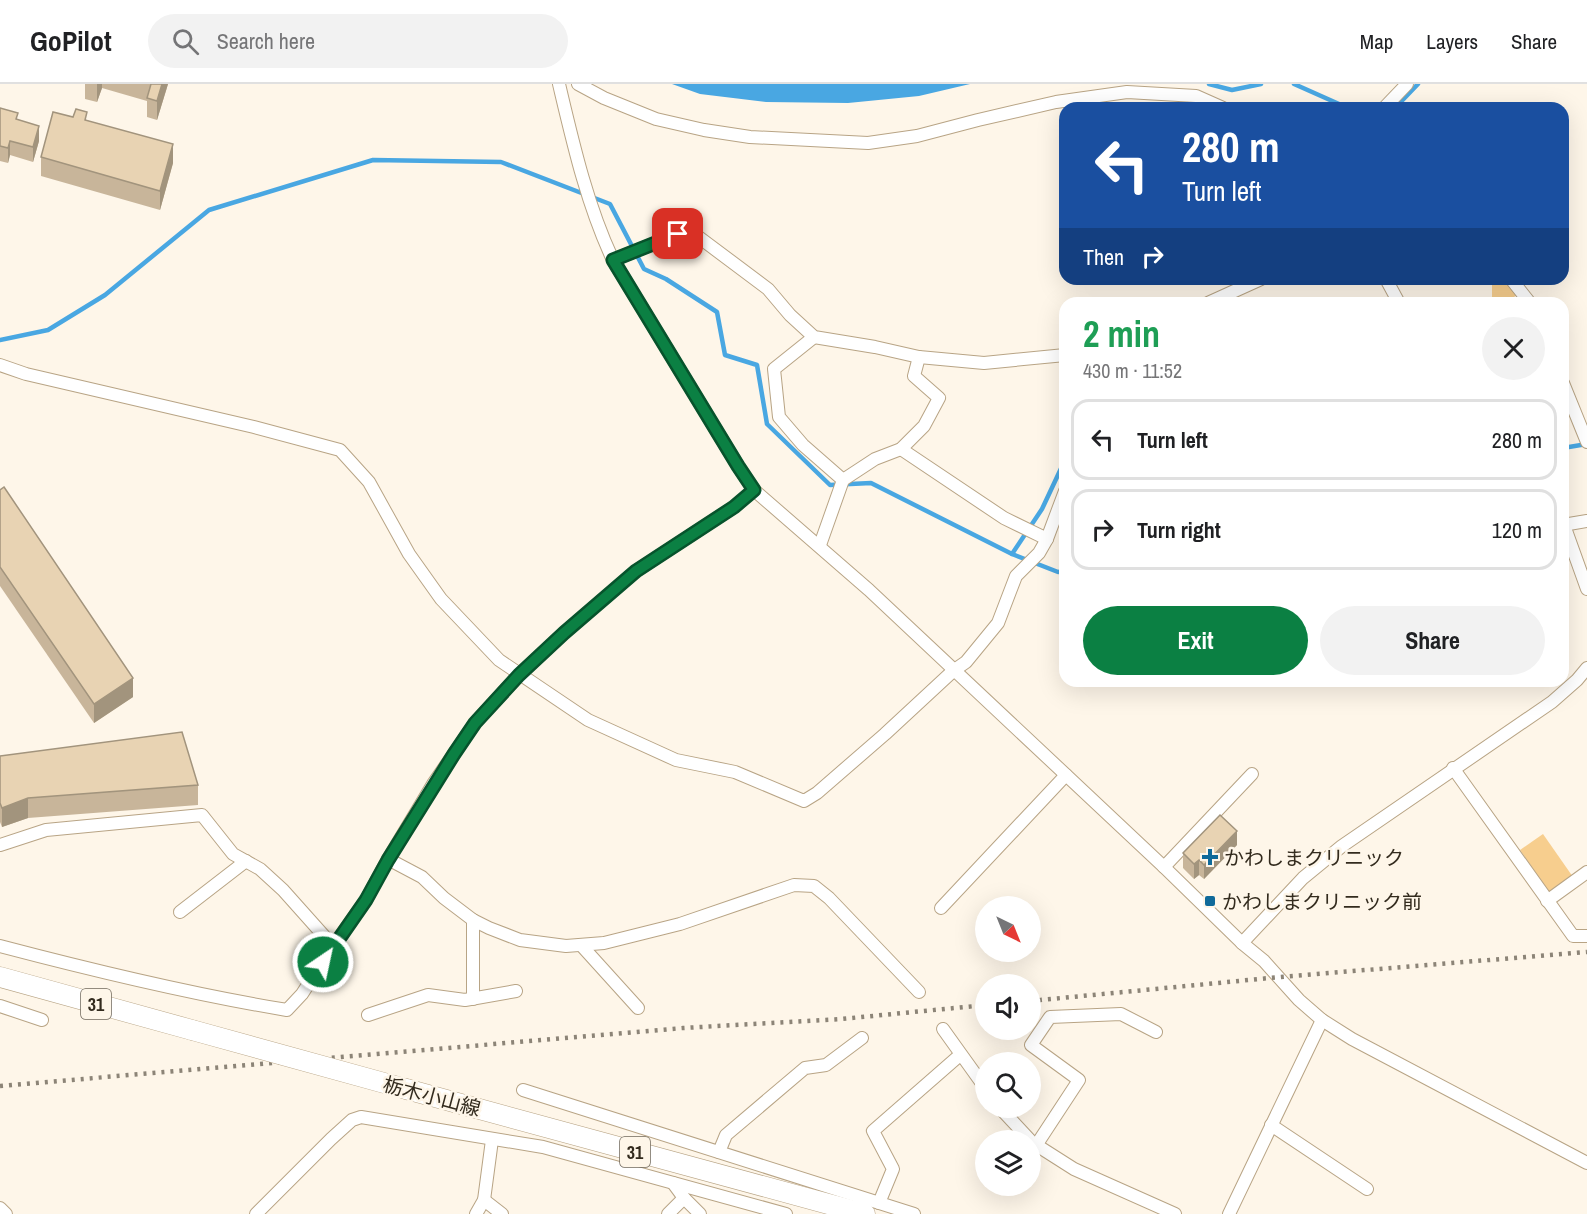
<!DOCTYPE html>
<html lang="en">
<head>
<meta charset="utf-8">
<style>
  body { margin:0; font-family:"Archivo Narrow","Noto Sans JP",sans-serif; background:#f2f2f2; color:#202124; height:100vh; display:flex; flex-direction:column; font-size:22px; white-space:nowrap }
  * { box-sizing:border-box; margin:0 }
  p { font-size:20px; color:#757577 }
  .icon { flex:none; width:33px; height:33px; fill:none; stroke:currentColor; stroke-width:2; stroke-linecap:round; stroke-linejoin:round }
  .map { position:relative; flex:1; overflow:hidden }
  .sheet { position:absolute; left:1059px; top:213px; width:510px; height:390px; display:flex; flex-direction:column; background:#fff; border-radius:18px; box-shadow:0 6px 24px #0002 }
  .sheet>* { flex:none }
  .top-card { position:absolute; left:1059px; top:18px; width:510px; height:183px; border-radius:18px; box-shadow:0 6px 24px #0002; background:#1a4fa0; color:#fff; overflow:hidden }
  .needle { width:39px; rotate:137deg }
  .controls { position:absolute; left:975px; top:812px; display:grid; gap:12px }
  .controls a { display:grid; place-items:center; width:66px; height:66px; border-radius:50%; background:#fff; box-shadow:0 6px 24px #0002; font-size:30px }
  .pin { position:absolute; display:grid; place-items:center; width:51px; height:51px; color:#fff; margin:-26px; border-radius:12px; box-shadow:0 3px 9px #0006 }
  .me { position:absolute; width:66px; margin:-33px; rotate:34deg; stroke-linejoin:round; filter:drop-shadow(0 0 4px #0008) }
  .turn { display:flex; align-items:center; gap:21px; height:126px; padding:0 24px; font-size:27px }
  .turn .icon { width:78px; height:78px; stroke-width:2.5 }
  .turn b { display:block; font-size:42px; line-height:51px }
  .then { display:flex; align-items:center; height:57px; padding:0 24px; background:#0003; gap:12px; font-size:22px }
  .round { display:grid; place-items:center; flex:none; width:63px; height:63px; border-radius:32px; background:#f2f2f2 }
  .headline { display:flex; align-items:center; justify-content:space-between; height:102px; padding:0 24px }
  h1 { font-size:36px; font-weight:800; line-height:45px; color:#1e9e55 }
  .cta { display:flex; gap:12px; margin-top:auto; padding:12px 24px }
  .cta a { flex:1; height:69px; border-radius:36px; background:#0b8043; color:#fff; font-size:24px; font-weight:800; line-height:69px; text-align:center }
  .cta a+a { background:#f2f2f2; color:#202124 }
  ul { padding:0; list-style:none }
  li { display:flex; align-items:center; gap:18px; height:81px; margin:0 12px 9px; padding:0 12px; border:3px solid #e0e0e0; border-radius:18px }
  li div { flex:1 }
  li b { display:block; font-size:22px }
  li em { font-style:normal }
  header { display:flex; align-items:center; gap:36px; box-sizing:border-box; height:84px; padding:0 30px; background:#fff; border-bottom:2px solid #e0e0e0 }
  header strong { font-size:28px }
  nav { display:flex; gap:33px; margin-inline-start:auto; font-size:21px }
  .search { width:420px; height:54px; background:#f2f2f2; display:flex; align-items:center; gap:15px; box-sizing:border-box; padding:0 21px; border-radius:33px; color:#757577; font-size:22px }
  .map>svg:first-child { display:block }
</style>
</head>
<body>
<header>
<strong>GoPilot</strong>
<div class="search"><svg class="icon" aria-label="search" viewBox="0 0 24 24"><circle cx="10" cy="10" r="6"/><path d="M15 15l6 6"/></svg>Search here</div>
<nav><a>Map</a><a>Layers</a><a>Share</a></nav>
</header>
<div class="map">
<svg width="1587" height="1130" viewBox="0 0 1587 1130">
  <rect width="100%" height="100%" fill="#fef6e9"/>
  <g fill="#f7ce8e">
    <polygon points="1492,195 1504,195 1517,211 1508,217 1492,219"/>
    <polygon points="1543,750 1573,793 1550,809 1520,766"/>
  </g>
  <polygon fill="#49a7e2" points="672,0 970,0 919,12 848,19 766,18 700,10"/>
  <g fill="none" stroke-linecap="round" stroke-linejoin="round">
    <g stroke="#49a7e2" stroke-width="4.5">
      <polyline points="1209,0 1232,6 1261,0"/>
      <polyline points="1294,0 1348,24"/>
      <polyline points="1395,24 1418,0"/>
      <polyline points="0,256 48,246 105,211 209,126 373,76 501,78 610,120 644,185 666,195 717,228 725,271 757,281 767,340 830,401 871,399 1012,470 1042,425 1065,376"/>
      <polyline points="1563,364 1587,360"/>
      <polyline points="1012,470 1058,488 1065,487"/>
    </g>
    <g stroke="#b8a485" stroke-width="14">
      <g id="street">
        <path d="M559 0C573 59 587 121 613 176L738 382 754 406 869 506 1164 783 1242 859 1264 877 1299 916 1322 936 1352 955 1587 1079"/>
        <polyline points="578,0 604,14 656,35 704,46 750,53 868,59 917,52 978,36 1056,18 1127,8 1196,12 1223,24"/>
        <polyline points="1384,24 1407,0"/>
        <polyline points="613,176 678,150 700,154 768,205 790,231 814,253 875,263 919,273 984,279 1065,271"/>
        <polyline points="1386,195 1399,219"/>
        <polyline points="1511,195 1530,219"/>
        <polyline points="1208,219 1261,195"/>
        <polyline points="814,253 774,285 779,333 803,361 843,396"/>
        <polyline points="0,281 26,290 254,343 340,366 369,398 409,470 441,515 499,576 588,636 676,676 735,688 804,717 817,709 885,650 953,587 966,578 998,539 1016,492 1039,469 1047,455 1065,407"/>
        <polyline points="1563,299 1587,358"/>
        <polyline points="901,365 1004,434 1047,455"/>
        <polyline points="1563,441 1587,437"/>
        <polyline points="1564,441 1587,505"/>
        <polyline points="820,461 843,396 875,375 901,365 924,342 939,314 914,292 919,273"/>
        <polyline points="1453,684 1573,852 1587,852"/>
        <polyline points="0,761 46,746 202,731 233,770 260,785 283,806 333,862"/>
        <polyline points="388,775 422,793 444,814 473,836 489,844 520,856 566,862 604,859 680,840 794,801 814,802 829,814 919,908"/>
        <polyline points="1164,783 1252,690"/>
        <polyline points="1547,817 1587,788"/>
        <polyline points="941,824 1066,691"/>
        <polyline points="180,828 246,777"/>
        <polyline points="473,836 473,915"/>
        <polyline points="1242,859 1303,794 1342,762 1552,618 1577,596 1587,584"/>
        <polyline points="581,861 638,924"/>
        <path d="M0 862C95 887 190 910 287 926L302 910 333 862 366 816 388 775 433 700 475 639 519 591 564 549 636 487 734 423 754 406"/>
        <polyline points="0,922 42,936"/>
        <polyline points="368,931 428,911 465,916 516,907"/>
        <polyline points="943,945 986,1005"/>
        <polyline points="523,1006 914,1130"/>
        <polyline points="999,1023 1030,1056"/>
        <polyline points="1271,1041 1367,1105"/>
        <polyline points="1030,1057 1074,1085 1175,1130"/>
        <polyline points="1037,1060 1079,996 1031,961 1050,933 1121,930 1156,948"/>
        <polyline points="719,1068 726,1051 805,984 826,981 862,954"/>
        <polyline points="673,1099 684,1114 700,1130"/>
        <polyline points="484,1116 502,1130"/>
        <polyline points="879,1119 893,1085 873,1047 960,971"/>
        <polyline points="0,1124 6,1130"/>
        <polyline points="256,1130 331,1055 352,1036 361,1033 543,1063 786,1130"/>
        <polyline points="476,1130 484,1116 492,1056"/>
        <polyline points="668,1130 684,1114"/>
        <polyline points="1229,1130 1322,936"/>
      </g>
    </g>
    <g stroke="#b8a485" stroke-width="21">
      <g id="primary">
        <polyline points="0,893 192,946"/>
        <polyline points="406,1005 865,1130"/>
      </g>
    </g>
    <use href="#street" stroke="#fff" stroke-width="12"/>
    <use href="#primary" stroke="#fff" stroke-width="20"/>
    <g stroke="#8c8477" stroke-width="4.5" stroke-dasharray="3 6" stroke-linecap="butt">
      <polyline points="1030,917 1280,893 1587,868"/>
      <polyline points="0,1002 683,944 841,935 986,921"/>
    </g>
    <g stroke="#b8a485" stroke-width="21" stroke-linecap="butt">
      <polyline id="primary-bridge" points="192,946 406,1005"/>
    </g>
    <use href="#primary-bridge" stroke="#fff" stroke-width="20"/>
  </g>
  <g fill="#c8b59a">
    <polygon points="84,0 168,0 157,36 147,33 147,17 102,4 97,18 85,15 85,0"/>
    <polygon points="0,24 18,36 39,57 33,78 10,71 8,79 0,77"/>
    <polygon points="73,33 87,36 173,79 160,126 41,92 41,73"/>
    <polygon points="0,406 133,613 94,639 0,502"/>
    <polygon points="0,672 198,701 198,721 28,734 2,743 0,738"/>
    <polygon points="1237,761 1204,795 1199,791 1194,795 1183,784 1183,769"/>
  </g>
  <g fill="#a2947d">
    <polygon points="97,0 102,0 102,4 97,18"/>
    <polygon points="162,0 168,0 157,36 157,17"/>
    <polygon points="39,42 39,57 33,78 33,63"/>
    <polygon points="10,57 10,71 8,79 8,64"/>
    <polygon points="173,60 173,79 160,126 160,107"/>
    <polygon points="133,594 133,613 94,639 94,620"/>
    <polygon points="28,714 28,734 2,743 2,724"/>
    <polygon points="1237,747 1237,761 1204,795 1204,781"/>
    <polygon points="1199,776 1199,791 1194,795 1194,780"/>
  </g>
  <g fill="#e8d3b3" stroke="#a2947d" stroke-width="1.5">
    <polygon points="151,0 162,0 157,17 147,14"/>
    <polygon points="0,24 18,29 16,35 39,42 33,63 10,57 8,64 0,62"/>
    <polygon points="76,25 87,28 85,36 173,60 160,107 41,73 53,28 73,33"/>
    <polygon points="4,403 133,594 94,620 0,483 0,406"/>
    <polygon points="182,648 198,701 28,714 2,724 0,719 0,672"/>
    <polygon points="1220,731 1237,747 1204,781 1199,776 1194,780 1183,769"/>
  </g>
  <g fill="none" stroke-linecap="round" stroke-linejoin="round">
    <g stroke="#07532c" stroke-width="15">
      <polyline id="route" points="323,878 366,816 388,776 454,670 475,639 519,591 564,549 636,487 734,423 754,406 738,382 613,176 678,150"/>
    </g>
    <use href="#route" stroke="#0b8043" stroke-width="10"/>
  </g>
  <g fill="#106a9a" stroke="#fef6e9" stroke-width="2">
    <path d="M1207 764h6v6h6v6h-6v6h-6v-6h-6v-6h6z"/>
    <rect x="1204" y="811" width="12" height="12" rx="3"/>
  </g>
  <g text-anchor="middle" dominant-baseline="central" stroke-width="5" stroke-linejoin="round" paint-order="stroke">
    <g fill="#fef6e9" stroke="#70685b" stroke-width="1.5">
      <rect x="81" y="905" width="30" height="30" rx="4.5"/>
      <rect x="620" y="1053" width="30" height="30" rx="4.5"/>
    </g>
    <g font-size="18" font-weight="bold" fill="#332b1e">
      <text x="96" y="920">31</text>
      <text x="635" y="1068">31</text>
    </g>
    <g font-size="20" fill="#332b1e" stroke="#fef6e9" text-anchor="start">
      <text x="1224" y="773">かわしまクリニック</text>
      <text x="1222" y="817">かわしまクリニック前</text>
    </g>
    <g font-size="20" fill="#332b1e" stroke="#fef6e9">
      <text transform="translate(432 1012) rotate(15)">栃木小山線</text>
    </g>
  </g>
</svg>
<div class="controls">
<a><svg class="needle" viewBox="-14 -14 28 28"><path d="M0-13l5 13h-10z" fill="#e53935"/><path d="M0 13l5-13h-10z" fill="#757577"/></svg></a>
<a><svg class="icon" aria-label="sound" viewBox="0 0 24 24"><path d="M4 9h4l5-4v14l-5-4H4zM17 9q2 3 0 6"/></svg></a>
<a><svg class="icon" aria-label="search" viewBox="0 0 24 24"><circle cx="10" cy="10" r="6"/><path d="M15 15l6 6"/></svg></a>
<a><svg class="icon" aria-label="layers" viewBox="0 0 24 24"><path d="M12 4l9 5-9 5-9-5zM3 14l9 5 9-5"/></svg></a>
</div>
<div class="pin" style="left:678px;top:150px;background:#d93025"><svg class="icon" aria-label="arrive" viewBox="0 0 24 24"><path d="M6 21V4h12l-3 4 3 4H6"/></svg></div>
<svg class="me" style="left:323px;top:878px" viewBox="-20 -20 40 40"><circle r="17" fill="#0b8043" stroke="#fff" stroke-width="3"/><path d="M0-11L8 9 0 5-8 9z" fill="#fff"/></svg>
<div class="top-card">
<div class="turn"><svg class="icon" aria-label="left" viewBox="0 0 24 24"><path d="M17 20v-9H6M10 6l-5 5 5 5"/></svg><div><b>280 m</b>Turn left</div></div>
<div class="then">Then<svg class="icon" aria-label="right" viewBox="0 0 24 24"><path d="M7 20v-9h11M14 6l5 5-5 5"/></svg></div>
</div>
<section class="sheet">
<div class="headline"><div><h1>2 min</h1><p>430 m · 11:52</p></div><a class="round"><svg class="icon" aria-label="close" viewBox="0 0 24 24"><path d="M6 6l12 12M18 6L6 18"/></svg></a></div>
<ul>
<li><svg class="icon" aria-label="left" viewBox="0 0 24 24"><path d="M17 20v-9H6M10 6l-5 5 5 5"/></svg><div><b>Turn left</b></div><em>280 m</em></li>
<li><svg class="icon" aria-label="right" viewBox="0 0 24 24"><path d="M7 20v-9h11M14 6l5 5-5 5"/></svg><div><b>Turn right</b></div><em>120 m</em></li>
</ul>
<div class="cta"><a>Exit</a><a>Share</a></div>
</section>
</div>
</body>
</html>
